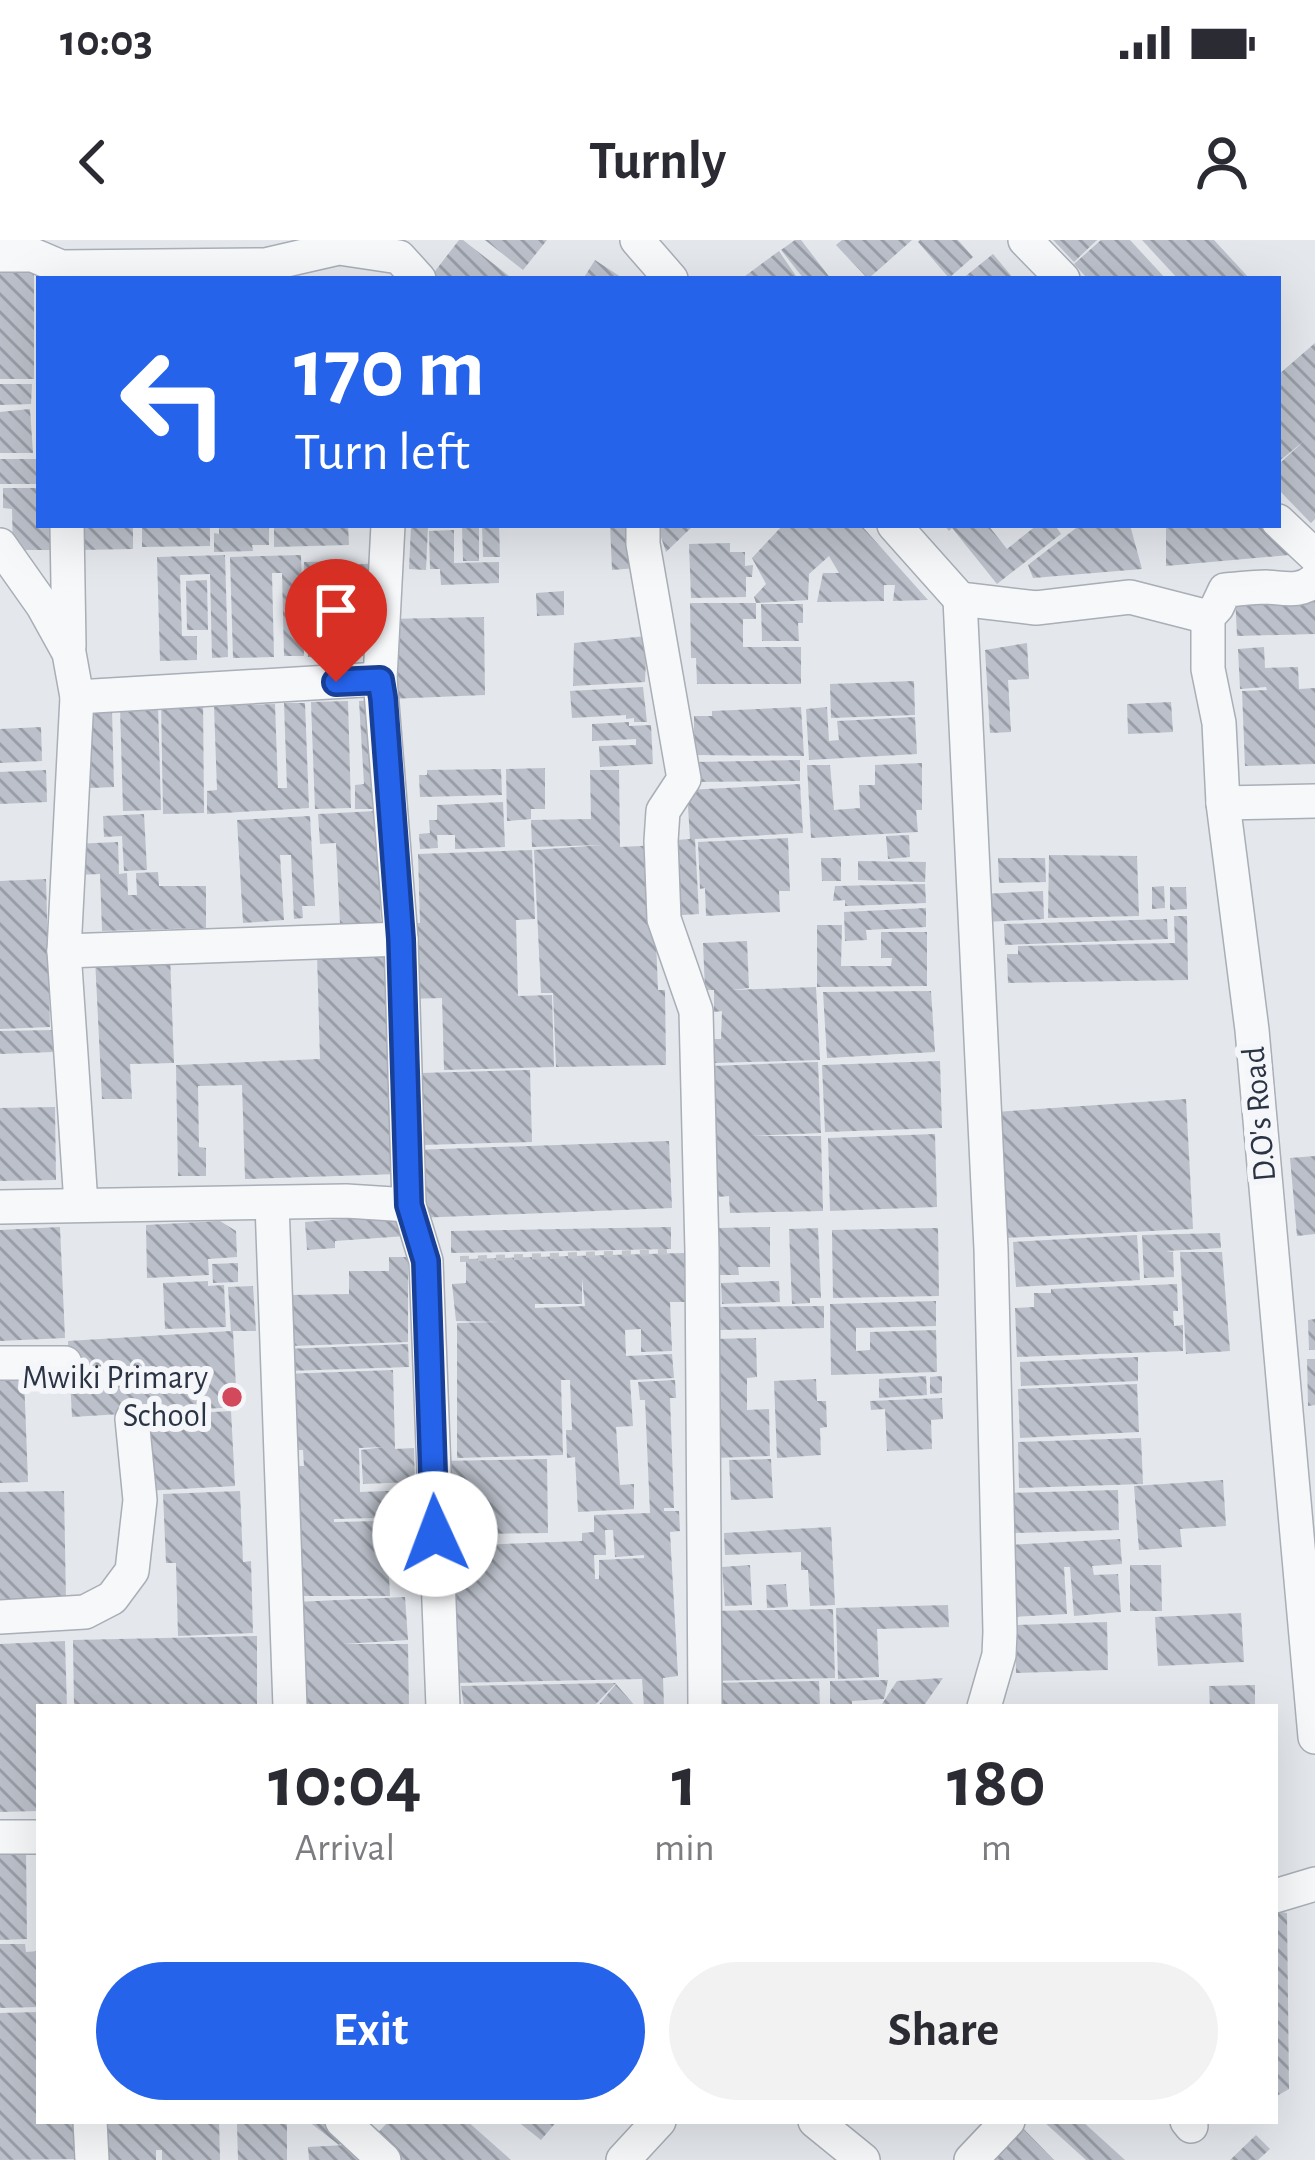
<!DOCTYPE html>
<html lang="en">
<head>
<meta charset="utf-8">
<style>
  body { margin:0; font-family:"Alegreya Sans",sans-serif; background:#f2f2f3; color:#2b2b33; height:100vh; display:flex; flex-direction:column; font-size:45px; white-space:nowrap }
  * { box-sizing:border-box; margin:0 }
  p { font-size:39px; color:#7c7c81 }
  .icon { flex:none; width:66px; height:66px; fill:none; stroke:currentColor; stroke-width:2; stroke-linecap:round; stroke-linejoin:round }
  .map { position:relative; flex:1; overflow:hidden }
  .sheet { position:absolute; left:36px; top:1464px; width:1242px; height:420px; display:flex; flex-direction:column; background:#fff; border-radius:0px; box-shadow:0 12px 48px #0002 }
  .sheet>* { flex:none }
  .hud { position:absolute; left:36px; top:36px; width:1245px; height:252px; border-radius:0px; box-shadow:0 12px 48px #0002; background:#2563eb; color:#fff; overflow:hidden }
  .pin { position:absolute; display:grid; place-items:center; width:102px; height:102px; color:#fff; margin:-123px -51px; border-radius:50% 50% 50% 0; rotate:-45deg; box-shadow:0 0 12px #0007 }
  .pin .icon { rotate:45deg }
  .me { position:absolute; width:132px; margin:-66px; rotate:358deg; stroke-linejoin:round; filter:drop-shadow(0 0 9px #0008) }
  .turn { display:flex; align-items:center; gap:42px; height:252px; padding:0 60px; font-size:54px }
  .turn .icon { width:156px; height:156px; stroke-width:2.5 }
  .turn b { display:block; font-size:84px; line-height:102px }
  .eta { display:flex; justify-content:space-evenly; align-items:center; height:204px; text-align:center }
  .eta b { font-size:72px; font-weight:700; line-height:84px }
  .primary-button { display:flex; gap:24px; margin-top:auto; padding:24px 60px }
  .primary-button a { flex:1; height:138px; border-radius:72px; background:#2563eb; color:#fff; font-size:48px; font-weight:700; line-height:138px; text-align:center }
  .primary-button a+a { background:#f2f2f3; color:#2b2b33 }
  .status { display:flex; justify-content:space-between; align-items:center; height:84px; padding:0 60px; background:#fff; direction:ltr }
  .status svg { height:33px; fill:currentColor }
  header { display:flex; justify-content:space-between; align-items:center; height:156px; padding:0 60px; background:#fff; font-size:54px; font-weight:700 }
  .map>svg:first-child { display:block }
</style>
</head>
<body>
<div class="status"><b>10:03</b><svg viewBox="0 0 49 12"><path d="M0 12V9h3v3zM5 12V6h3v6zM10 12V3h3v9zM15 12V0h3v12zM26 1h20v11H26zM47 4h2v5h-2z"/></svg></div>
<header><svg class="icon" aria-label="back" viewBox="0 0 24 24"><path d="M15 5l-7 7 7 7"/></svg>Turnly<svg class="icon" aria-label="person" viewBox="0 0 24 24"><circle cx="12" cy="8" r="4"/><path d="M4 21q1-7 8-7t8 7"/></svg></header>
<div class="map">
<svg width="1315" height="1920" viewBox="0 0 1315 1920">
  <defs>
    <pattern id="building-back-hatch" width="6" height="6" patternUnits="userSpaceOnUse" patternTransform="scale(3)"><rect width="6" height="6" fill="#bbc0ca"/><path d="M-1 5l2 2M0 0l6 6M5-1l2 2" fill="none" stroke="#989da6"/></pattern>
  </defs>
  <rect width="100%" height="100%" fill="#e4e7ec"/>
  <g fill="url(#building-back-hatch)" fill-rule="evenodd">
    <polygon points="459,0 463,0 513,39 429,39"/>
    <polygon points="485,0 547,0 523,30"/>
    <polygon points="795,0 801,0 831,39 804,39 781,10"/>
    <polygon points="842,0 912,0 868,39 836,5"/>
    <polygon points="920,0 958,0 973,17 949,38 918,2"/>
    <polygon points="1053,0 1097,0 1074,22"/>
    <polygon points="1101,0 1130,0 1166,39 1088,39 1074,24"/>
    <polygon points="1142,0 1214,0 1250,39 1178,39"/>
    <polygon points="779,11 798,39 741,39"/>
    <polygon points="993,14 1014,39 962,39"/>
    <polygon points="595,20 624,39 583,39"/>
    <rect x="0" y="29" width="34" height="110"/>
    <polygon points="1315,103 1315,279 1311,283 1278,249 1278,225 1304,201 1278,222 1278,135"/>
    <polygon points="0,144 32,144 31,164 0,165"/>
    <polygon points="30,169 33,213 0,213 0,172"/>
    <polygon points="0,219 36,219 36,227 39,227 39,244 0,244"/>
    <polygon points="3,248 39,248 39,285 50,285 50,310 13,310 12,269 3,268"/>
    <polygon points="80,285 133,285 133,309 80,310"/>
    <polygon points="142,285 210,285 210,306 142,307"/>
    <polygon points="219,285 269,285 269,305 252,305 253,311 214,312 214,293 219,294"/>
    <polygon points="274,285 348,285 349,305 274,307"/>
    <polygon points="462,285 479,285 479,321 463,321"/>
    <polygon points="482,285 499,285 500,317 483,317"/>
    <polygon points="610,285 635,285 636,328 612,330"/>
    <polygon points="657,285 694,285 666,312"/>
    <polygon points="783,285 861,285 928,360 893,361 895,345 884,345 884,361 817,362 823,333 839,333 829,316 809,334 808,360 756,363 754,357 766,344 752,318"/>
    <polygon points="944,285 988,285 1007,309 1037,285 1061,285 1057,288 1061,294 997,344 952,288 949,291"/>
    <polygon points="1080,285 1106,287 1130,285 1142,329 1033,338 1028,325"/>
    <polygon points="1166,285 1259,285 1289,315 1166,326"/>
    <polygon points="411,286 428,286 426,330 409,329"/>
    <polygon points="454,290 454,323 499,322 499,343 441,345 440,329 430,329 429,291"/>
    <polygon points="730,303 730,312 745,312 745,326 753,325 752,337 746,337 746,357 691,358 689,304"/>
    <polygon points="225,315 228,417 212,418 210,334 180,335 182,396 197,396 197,420 160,421 157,317"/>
    <polygon points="301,315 304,416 284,416 282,333 272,333 274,417 233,418 230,317"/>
    <polygon points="347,321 350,415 308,417 304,322"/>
    <polygon points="376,323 380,415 356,416 351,325"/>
    <polygon points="207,340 208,390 187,390 186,341"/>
    <polygon points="564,351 564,375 537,376 536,353"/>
    <polygon points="1315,353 1315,394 1237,396 1235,355"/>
    <polygon points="690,363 756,363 756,379 743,379 743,407 801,407 801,444 697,444 696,418 691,418"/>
    <polygon points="761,364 803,364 803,383 798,383 799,401 762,401"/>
    <polygon points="484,377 485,455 389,459 386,379"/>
    <polygon points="647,396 645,442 573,446 574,403"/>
    <polygon points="1027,403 1029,439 1008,440 1011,492 990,493 985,410"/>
    <polygon points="1264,407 1265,428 1298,427 1299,449 1315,448 1315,524 1245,526 1242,451 1267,450 1266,447 1240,449 1238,409"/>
    <polygon points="914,441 915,475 831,478 830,444"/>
    <polygon points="643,447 647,482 634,482 634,478 626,479 626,475 572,478 570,451"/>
    <polygon points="203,458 204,573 163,574 161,459"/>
    <polygon points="378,460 389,569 355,569 355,545 364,544 359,461"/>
    <polygon points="348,461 351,568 315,569 311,462"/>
    <polygon points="1171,462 1173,492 1128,494 1127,464"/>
    <polygon points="284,463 305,463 309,568 207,574 207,551 217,550 214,466 275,464 278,548 287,548"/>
    <polygon points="158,466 161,570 123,571 120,467"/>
    <polygon points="801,467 804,516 694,515 694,476 712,476 712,471"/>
    <polygon points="827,467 829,501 839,500 837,481 915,477 917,514 809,520 806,469"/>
    <polygon points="112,470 114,547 90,548 87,471"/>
    <polygon points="629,482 629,486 651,485 653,524 600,527 599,506 636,505 636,499 592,501 592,484"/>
    <polygon points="41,487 42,521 0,523 0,489"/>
    <polygon points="800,520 800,541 693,542 693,522"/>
    <polygon points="922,523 922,570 916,570 918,592 811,598 807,525 830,525 834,570 860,568 859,545 875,545 875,525"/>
    <polygon points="545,528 545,569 531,569 531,579 507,581 506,529"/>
    <polygon points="501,529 502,555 420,557 419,535 427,535 427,530"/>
    <polygon points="46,530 47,562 0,564 0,532"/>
    <polygon points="590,530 619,530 620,607 661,605 655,674 658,750 665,750 666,825 556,827 553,753 541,753 534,610 603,605 532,607 531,580 591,579"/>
    <polygon points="800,544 803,593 695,599 699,674 667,676 662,601 690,599 687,550"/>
    <polygon points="503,562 505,607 455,609 455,595 437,595 438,608 420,609 419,594 430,593 429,580 437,580 437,565"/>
    <polygon points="376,571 381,683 340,684 336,603 320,604 318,574"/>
    <polygon points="144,574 147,630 124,631 122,596 104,597 103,576"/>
    <polygon points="310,576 315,666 302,666 303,678 294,679 291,615 280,615 284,680 243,683 237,580"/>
    <polygon points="909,595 910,617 888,619 886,596"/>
    <polygon points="788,598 790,651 779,651 780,672 706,676 705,648 700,649 698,602"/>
    <polygon points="118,602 119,634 127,633 128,655 137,655 136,633 158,632 159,646 206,646 206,688 102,691 100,634 75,635 73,604"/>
    <polygon points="532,610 535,679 516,680 518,756 552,755 554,827 444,830 442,758 408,759 405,683 420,683 418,614"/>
    <polygon points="1049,615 1137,616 1139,676 1048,678"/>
    <polygon points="821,618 841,618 841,641 822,641"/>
    <polygon points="998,618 1045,618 1046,642 999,643"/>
    <polygon points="858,621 926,622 925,642 858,640"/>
    <polygon points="46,639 50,787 0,789 0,641"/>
    <polygon points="925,644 926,663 845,666 845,660 833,661 835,646"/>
    <polygon points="1164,646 1165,668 1152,669 1152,647"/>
    <polygon points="1170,647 1186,647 1187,669 1170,670"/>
    <polygon points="1043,651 1044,679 985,682 983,654"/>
    <polygon points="926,668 926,687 866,690 867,700 845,701 844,672"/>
    <polygon points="1174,676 1187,676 1188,740 1008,743 1007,714 1018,714 1018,706 1175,703"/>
    <polygon points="1167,679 1168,699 1005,705 1004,684"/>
    <polygon points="817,685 842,685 841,726 891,726 892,718 881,718 881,692 927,692 927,746 817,747"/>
    <polygon points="747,701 749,748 732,750 816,747 820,820 714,823 713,799 721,799 722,771 714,772 714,750 705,750 703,703"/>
    <polygon points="394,712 398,934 245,939 242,845 198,846 199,907 206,908 206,936 178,936 176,825 320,819 317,714"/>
    <polygon points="170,715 174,823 130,824 132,859 102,859 95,718"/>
    <polygon points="931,751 935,812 827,818 823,752"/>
    <polygon points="52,790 53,812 0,814 0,791"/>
    <polygon points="940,821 942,888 825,892 822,825"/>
    <polygon points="818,822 821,893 749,896 821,896 823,971 730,973 729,956 717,957 711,826"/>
    <polygon points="530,830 532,902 422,905 420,833"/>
    <polygon points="1186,859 1193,989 1004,998 995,872"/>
    <polygon points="55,867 56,940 0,941 0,868"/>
    <polygon points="935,894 937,967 830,971 828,898"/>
    <polygon points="669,901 672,968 416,978 414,910"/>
    <polygon points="1315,916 1315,994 1297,996 1290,918"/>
    <polygon points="404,974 406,996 335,1001 335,1008 307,1010 305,982"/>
    <polygon points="220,981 236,991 237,1017 208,1019 209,1035 147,1038 146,985"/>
    <polygon points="60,987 65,1098 0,1101 0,990"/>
    <polygon points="671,987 671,1009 451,1013 451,991"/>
    <polygon points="770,987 770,1027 738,1027 739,1035 719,1035 718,988"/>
    <polygon points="818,988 821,1058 810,1058 810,1063 792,1064 789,989"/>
    <polygon points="938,988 939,1056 833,1058 832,990"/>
    <polygon points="1220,993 1221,1008 1166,1011 1173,1012 1174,1037 1144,1038 1142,995"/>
    <polygon points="1137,995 1140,1040 1016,1047 1013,1002"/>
    <polygon points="1180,1012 1222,1012 1230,1111 1186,1114"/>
    <path d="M684 1013 685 1062H670L672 1111 641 1112V1089L625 1090 626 1116 672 1114 674 1138 630 1140 633 1186 616 1187 620 1245 634 1244V1269L578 1272 575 1217 567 1218 566 1190H572L570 1140H561L563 1215 457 1218V1083L499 1082 456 1081 452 1044 466 1043V1019ZM582 1038 585 1066 535 1068V1064H582Z"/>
    <polygon points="389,1017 408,1017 408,1102 290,1106 289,1055 349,1054 349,1031 389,1031"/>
    <polygon points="238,1023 238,1042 213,1043 212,1024"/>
    <polygon points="208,1041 208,1046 224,1045 226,1087 165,1089 163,1043"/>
    <polygon points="779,1041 780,1062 722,1064 721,1043"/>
    <polygon points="1177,1044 1178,1071 1173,1071 1174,1086 1183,1085 1183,1111 1017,1117 1015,1068 1034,1067 1034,1053 1051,1053 1051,1049"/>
    <polygon points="253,1046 256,1091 233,1091 237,1167 72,1177 68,1101 231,1091 228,1047"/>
    <polygon points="936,1061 936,1086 856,1088 856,1111 870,1110 870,1092 936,1090 937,1132 831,1135 830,1064"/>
    <polygon points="824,1066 824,1088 719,1090 718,1067"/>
    <polygon points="1315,1079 1315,1110 1309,1110 1308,1080"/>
    <polygon points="756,1098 757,1137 747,1138 747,1170 769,1169 770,1216 713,1218 713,1099"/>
    <polygon points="408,1104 409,1127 287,1131 286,1109"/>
    <polygon points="1138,1117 1138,1141 1021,1146 1020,1122"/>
    <polygon points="1307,1119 1315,1119 1315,1165 1308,1166"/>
    <polygon points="393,1130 395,1209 414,1208 415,1242 363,1244 361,1210 383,1207 359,1208 360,1252 414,1250 415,1277 334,1279 334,1282 381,1281 382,1317 388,1317 390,1356 296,1356 294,1226 304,1226 303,1210 285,1210 283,1134"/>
    <polygon points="926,1136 927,1155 879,1158 879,1139"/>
    <polygon points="942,1136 942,1153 930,1154 930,1137"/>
    <polygon points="24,1137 28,1242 0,1243 0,1138"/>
    <polygon points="816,1139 817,1161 826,1161 827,1187 820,1188 821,1215 777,1218 774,1141"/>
    <path d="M675 1140 676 1158H670L674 1268H664V1271H679L680 1291 670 1292 678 1436 663 1438 664 1467H644L642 1439 455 1443 439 1221 547 1219 548 1293 479 1294V1305L582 1301V1293L594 1292V1275L650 1273 645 1160H640L638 1142ZM605 1290H613L615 1317 644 1315V1318L599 1320V1339H595L594 1315H606Z"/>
    <polygon points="1137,1144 1139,1192 1020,1198 1018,1149"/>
    <polygon points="942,1158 943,1179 931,1180 932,1209 887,1211 885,1169 871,1170 870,1161"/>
    <polygon points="231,1171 235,1246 144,1251 140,1176"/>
    <polygon points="1141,1198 1143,1244 1019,1248 1018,1202"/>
    <polygon points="771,1219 773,1258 731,1260 729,1220"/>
    <polygon points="1223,1240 1226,1286 1180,1289 1182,1307 1139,1310 1134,1246"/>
    <polygon points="1118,1250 1119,1290 1013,1293 1011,1253"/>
    <polygon points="64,1251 66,1362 0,1365 0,1252"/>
    <polygon points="240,1251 243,1322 251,1321 253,1393 178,1396 176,1323 166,1323 163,1254"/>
    <polygon points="831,1287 835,1365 810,1366 808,1330 801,1330 801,1312 725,1315 724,1293"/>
    <polygon points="1120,1299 1122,1324 1092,1326 1094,1335 1118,1334 1121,1372 1074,1376 1070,1327 1064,1327 1067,1374 1012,1377 1008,1305"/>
    <polygon points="750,1325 752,1365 725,1366 722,1327"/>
    <polygon points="1130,1325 1161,1325 1162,1371 1130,1371"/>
    <polygon points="786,1344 788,1367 767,1368 766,1345"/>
    <polygon points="405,1357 408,1400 343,1404 408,1404 409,1467 293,1467 295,1362"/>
    <polygon points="948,1365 949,1387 877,1389 879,1437 838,1439 836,1368"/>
    <polygon points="833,1369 835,1438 710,1441 709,1371"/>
    <polygon points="1241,1373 1244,1422 1158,1426 1155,1377"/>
    <polygon points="1107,1382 1108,1430 1016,1433 1015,1385"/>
    <polygon points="257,1396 257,1467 74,1467 73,1400"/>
    <polygon points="65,1401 67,1467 39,1467 39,1571 0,1572 0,1404"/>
    <polygon points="943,1438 923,1467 880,1467 897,1441"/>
    <polygon points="888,1440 884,1459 852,1461 852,1467 830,1467 830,1441"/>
    <polygon points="819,1441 820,1467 708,1467 707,1443"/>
    <polygon points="616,1443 593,1467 464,1466 461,1446"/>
    <polygon points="616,1444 636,1467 597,1467"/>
    <polygon points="1255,1445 1255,1467 1210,1467 1209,1446"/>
    <polygon points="0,1612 26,1612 27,1699 0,1700"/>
    <polygon points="1275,1671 1287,1673 1289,1849 1275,1857"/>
    <polygon points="0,1704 25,1704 26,1712 39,1711 39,1767 0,1768"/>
    <polygon points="39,1772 39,1881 73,1881 74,1919 0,1920 0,1773"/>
    <polygon points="107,1881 219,1881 220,1920 162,1920 162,1910 156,1910 156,1920 104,1920 107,1912"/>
    <polygon points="308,1881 334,1881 351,1896 339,1905"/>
    <polygon points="389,1881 467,1881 511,1920 387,1920 368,1903"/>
    <polygon points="517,1881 557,1881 541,1900"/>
    <polygon points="1016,1881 1054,1920 975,1920"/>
    <polygon points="1043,1881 1082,1881 1125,1920 1086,1920"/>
    <polygon points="287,1883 287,1920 238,1920 237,1884"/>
    <polygon points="1256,1895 1270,1909 1258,1920 1230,1920"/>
    <polygon points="346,1905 346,1910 373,1910 374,1920 309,1920 308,1907"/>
  </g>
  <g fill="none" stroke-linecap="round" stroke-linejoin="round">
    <g stroke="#a9aeb7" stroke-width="36">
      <g id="minor">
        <polyline points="637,0 671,39"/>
        <polyline points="1025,0 1063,39"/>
        <polyline points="0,15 33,15 61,27 265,25 339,8 399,17 419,39"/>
        <polyline points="1278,281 1315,316"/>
        <polyline points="67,285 69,406"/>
        <polyline points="388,285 380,439 401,699 409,965 426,1021 443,1467"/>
        <polyline points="643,285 643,304 684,539 663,571 661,601 664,679 696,771 702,1011 705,1467"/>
        <polyline points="894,285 960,359 1036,368 1130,357 1208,377"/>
        <polyline points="0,305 43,366 69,413 77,457 64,711 81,964"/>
        <path d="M1315 340C1300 353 1285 348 1266 347 1253 347 1239 349 1225 350L1217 367 1208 377V429L1219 483 1223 563 1252 790 1315 1497"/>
        <polyline points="960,359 991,1009 1000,1392 999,1415 984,1467"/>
        <polyline points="77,457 380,439"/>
        <polyline points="1223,563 1315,561"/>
        <polyline points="64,711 401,699"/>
        <polyline points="272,963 290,1467"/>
        <polyline points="0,967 346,961 409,965"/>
        <polyline points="0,1123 65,1123"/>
        <polyline points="0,1377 85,1372 112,1358 132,1331 140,1260 132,1179"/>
        <polyline points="0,1597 39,1597"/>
        <polyline points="1275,1656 1315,1644"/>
        <polyline points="90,1881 92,1920"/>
        <polyline points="342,1881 384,1920"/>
        <polyline points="815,1881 863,1920"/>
        <polyline points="1187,1881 1191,1886"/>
        <polyline points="623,1920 659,1881"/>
        <polyline points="971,1920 1008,1881"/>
      </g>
    </g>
    <polyline stroke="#c2c5cb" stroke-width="6" stroke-dasharray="9 9" stroke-linecap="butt" points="460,1019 669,1012"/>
    <use href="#minor" stroke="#f7f8fa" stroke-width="33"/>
  </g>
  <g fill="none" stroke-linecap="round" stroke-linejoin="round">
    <g stroke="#184099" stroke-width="30">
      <polyline id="route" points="336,442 380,440 383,458 401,699 409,965 426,1021 435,1294"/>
    </g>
    <use href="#route" stroke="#2563eb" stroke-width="21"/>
  </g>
  <circle fill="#d1495b" stroke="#f4f6f9" stroke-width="4.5" cx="232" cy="1157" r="12"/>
  <g text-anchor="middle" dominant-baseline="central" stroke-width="12" stroke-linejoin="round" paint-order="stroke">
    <g font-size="33" fill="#2b3445" stroke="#f4f6f9">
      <text transform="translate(1260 874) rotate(-95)">D.O's Road</text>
    </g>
    <g font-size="33" fill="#2b3445" stroke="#f4f6f9" text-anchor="end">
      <text x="208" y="1138">Mwiki Primary<tspan x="208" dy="38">School</tspan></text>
    </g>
  </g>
</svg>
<div class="pin" style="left:336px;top:442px;background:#d93025"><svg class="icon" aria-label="arrive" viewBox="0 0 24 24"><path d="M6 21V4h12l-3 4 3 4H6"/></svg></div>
<svg class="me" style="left:435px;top:1294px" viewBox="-20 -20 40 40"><circle r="19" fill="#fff"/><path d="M0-13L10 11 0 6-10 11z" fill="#2563eb"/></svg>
<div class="hud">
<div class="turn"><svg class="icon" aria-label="left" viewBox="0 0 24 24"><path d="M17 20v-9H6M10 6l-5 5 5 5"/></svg><div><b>170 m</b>Turn left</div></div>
</div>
<section class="sheet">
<div class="eta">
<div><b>10:04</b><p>Arrival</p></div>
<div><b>1</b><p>min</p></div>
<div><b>180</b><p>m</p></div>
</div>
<div class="primary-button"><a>Exit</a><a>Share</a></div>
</section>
</div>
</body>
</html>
